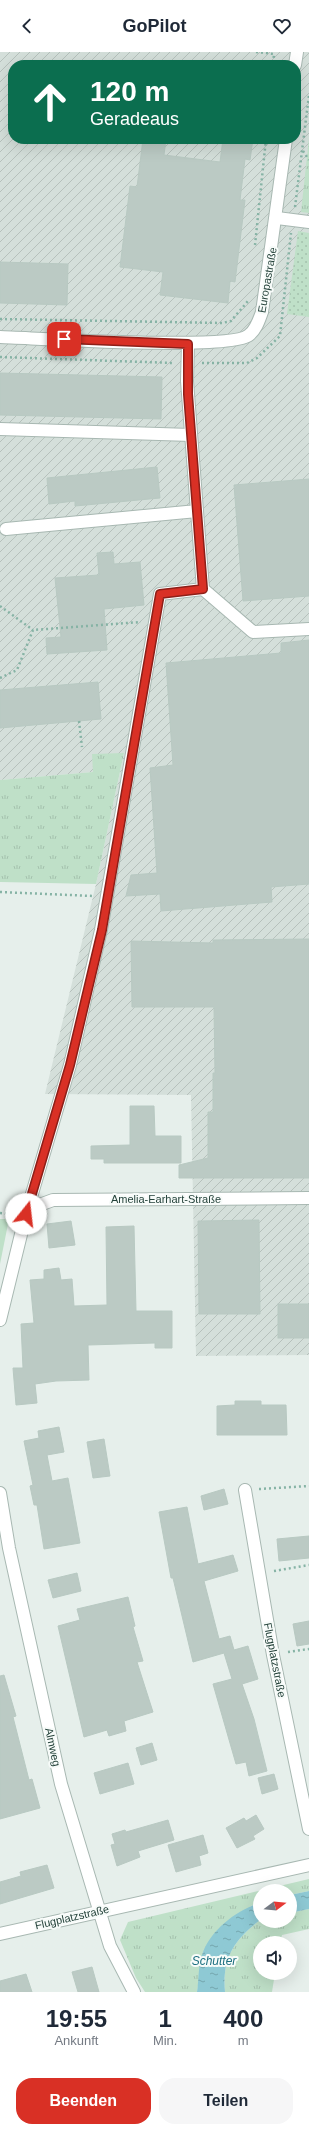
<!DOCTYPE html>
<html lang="de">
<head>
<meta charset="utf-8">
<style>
  body { margin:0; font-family:Helvetica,sans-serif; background:#f6f6f7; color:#1f2937; height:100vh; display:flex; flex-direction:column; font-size:15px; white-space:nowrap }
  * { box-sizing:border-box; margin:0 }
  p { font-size:13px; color:#747a83 }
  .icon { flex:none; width:22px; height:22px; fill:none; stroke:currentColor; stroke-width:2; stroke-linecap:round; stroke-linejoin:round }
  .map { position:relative; height:1940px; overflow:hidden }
  .side { display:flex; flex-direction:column; background:#fff; flex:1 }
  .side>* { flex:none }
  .guide { position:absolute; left:8px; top:8px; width:293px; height:84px; border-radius:16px; box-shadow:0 4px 16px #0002; background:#0b6e4f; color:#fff; overflow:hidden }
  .needle { width:26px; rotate:74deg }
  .fabs { position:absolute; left:253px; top:1832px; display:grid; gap:8px }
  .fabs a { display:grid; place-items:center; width:44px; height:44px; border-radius:50%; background:#fff; box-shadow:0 4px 16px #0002; font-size:20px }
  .pin { position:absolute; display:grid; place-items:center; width:34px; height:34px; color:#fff; margin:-17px; border-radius:8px; box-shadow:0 2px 6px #0006 }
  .me { position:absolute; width:44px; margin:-22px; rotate:16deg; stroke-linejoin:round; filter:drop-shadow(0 0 3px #0008) }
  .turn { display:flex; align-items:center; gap:14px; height:84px; padding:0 16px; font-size:18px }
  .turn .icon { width:52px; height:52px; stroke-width:2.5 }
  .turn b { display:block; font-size:28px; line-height:34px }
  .eta { display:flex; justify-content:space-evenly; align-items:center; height:68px; text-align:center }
  .eta b { font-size:24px; font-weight:700; line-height:28px }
  .button { display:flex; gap:8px; margin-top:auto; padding:8px 16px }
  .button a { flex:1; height:46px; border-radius:16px; background:#d93025; color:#fff; font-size:16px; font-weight:700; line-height:46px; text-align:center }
  .button a+a { background:#f6f6f7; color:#1f2937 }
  header { display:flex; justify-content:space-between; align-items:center; height:52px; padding:0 16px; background:#fff; font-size:18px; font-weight:700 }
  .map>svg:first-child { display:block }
</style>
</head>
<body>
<header><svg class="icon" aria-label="back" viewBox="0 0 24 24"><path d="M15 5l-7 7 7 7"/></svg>GoPilot<svg class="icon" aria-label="heart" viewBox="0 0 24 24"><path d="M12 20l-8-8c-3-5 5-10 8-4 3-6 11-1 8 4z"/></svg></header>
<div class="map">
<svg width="309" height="1940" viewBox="0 0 309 1940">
  <defs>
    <pattern id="industrial-furrows" width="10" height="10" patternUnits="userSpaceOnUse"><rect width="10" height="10" fill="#d4dfda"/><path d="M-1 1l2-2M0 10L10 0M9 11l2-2" fill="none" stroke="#b6c1bc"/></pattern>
    <pattern id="grass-tufts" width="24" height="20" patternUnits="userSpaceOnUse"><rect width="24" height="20" fill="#bfe0c8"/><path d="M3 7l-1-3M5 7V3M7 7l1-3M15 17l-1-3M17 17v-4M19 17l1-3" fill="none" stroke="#a4c1ad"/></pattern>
    <pattern id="park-dots" width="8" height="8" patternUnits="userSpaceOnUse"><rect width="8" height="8" fill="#bfe0c8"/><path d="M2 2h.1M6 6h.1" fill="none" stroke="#a4c1ad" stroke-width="1.8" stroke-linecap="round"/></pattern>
    <pattern id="water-ripples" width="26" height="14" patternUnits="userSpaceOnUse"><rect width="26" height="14" fill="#8ec9d4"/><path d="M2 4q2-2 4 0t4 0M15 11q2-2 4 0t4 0" fill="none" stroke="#74a5ad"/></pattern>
  </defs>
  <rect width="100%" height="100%" fill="#e6efeb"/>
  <path fill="url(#industrial-furrows)" fill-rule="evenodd" d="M0 0H309V1303L196 1304 191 1043 45 1042 96 832 124 701 94 720 0 728ZM13 13H296V87H13Z"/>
  <g fill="url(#grass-tufts)">
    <polygon points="309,86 309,161 301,160"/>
    <polygon points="124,701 96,832 0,830 0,728 93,720 92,702"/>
    <polygon points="309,1827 309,1839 290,1843 290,1839 260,1839 260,1851 251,1854 203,1900 197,1940 145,1940 136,1926 120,1888 128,1870"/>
    <path d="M309 1857V1877L282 1883 280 1891H260V1921H275L272 1940H225C222 1906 234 1888 260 1868L290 1869V1861Z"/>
  </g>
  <polygon fill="url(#park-dots)" points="298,179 309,181 309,265 287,262"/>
  <polygon fill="#bfe0c8" points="0,1167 9,1167 0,1212"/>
  <g fill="url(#water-ripples)">
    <polygon points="309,1839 309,1857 290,1861 290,1843"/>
    <path d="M260 1851V1868C234 1888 222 1906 225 1940H197C199 1928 198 1911 203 1900 212 1877 237 1858 260 1851Z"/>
  </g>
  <g fill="#bbcac4" stroke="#b8c9c2">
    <polygon points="143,87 166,87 164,103 220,110 223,87 253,87 250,108 245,107 240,148 245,148 235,230 230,229 228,251 160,243 163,220 120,215 130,134 137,135"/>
    <polygon points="0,210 68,212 67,253 0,251"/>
    <polygon points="0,321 162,325 161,367 0,363"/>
    <polygon points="157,415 160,446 75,454 75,449 49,452 47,426"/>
    <polygon points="309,427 309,544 243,549 234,433"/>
    <polygon points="113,500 114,512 140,510 144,553 104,557 107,598 47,602 46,586 61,585 55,526 99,523 97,501"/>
    <polygon points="309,588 309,832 271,835 272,850 161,859 160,842 126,844 131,823 157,821 150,716 173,713 166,611 281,601 281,591"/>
    <polygon points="98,630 101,667 0,676 0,638"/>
    <polygon points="309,887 309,1126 179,1126 179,1113 208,1106 208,1060 213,1060 213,1021 215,1021 214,955 132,955 131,889 213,891 213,888"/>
    <polygon points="130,1054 154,1054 155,1084 181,1084 181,1111 104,1111 104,1107 91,1107 91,1094 130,1093"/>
    <polygon points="259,1168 260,1262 199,1262 198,1169"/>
    <polygon points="71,1169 75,1193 49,1196 47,1172"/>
    <polygon points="134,1174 136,1259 172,1259 172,1296 155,1296 155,1291 88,1293 89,1328 56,1329 35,1332 37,1351 16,1353 13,1316 23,1316 21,1272 34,1271 30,1228 44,1227 44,1218 59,1216 61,1228 72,1227 74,1254 107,1253 106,1175"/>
    <rect x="278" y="1252" width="31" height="34"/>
    <polygon points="235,1349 261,1349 261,1353 286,1353 287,1383 217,1383 217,1354 235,1353"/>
    <polygon points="59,1375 64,1400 47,1403 52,1429 68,1426 80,1491 44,1497 37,1453 34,1453 30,1434 33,1433 24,1389 39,1386 38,1379"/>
    <polygon points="104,1387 110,1424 93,1426 87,1390"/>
    <polygon points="224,1437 228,1452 204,1458 201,1444"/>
    <polygon points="187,1455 198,1512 233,1503 238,1519 204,1529 219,1587 230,1584 234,1598 248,1594 258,1627 242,1632 254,1667 267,1719 249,1724 246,1710 236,1712 213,1632 232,1627 224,1601 193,1610 173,1526 171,1526 159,1460"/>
    <polygon points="309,1484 309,1506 279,1509 277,1487"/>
    <polygon points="77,1521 81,1539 53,1546 48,1528"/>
    <polygon points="128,1545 135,1574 133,1575 143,1609 137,1610 153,1660 124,1669 126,1679 109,1684 107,1678 84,1685 58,1574 80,1568 77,1557"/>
    <polygon points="309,1569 309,1592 297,1594 293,1572"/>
    <polygon points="4,1623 16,1664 13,1665 29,1728 32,1727 40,1756 0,1767 0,1624"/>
    <polygon points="152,1691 157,1708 141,1713 136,1696"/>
    <polygon points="128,1711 134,1732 100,1742 94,1721"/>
    <polygon points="274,1722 278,1737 262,1742 258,1726"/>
    <polygon points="256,1763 264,1777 253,1784 255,1787 237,1796 226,1776 244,1766 246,1769"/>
    <polygon points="168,1768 174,1788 138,1799 140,1805 117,1814 111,1793 115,1792 112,1782 125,1778 126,1780"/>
    <polygon points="203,1783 208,1801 199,1804 201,1813 176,1820 168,1793"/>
    <polygon points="47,1813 54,1836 0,1852 0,1830 21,1824 20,1820"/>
    <polygon points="92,1915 99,1940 78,1940 72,1920"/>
    <polygon points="26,1922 32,1940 0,1940 0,1929"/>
  </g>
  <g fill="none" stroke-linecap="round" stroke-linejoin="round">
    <g stroke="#a8b8b2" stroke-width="14">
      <g id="minor">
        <polyline points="295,13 297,0"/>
        <polyline points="277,166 309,170"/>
        <path d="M0 285C36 286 231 299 249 283 256 278 259 268 262 260L286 87"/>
        <polyline points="0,377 191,383"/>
        <polyline points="197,459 203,537 253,580 309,577"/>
        <polyline points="6,477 197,459 187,329 188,292"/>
        <polyline points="26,1162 34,1155 53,1148 309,1146"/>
        <polyline points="0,1268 26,1162 70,1013 101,878 160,542 203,537"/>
        <polyline points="245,1438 273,1603 309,1777"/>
        <polyline points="0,1441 9,1496 61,1732 110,1894 134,1940"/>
        <polyline points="0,1882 309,1813"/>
      </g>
    </g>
    <g stroke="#86b3a5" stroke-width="2.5" stroke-dasharray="2 3" stroke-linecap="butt">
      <polyline points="256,0 274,2 273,13"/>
      <polyline points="303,99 309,108"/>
      <polyline points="295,155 309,43"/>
      <polyline points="255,193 266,87"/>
      <polyline points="0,267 222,271 231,269 248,249"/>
      <polyline points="0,305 173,311"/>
      <polyline points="202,311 247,311 257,306 280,284 291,181"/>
      <polyline points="0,554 33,578"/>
      <polyline points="0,626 17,618 33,578 141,570"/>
      <polyline points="79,669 82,695"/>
      <polyline points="0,840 93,844"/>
      <polyline points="0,1161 11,1162"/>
      <polyline points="259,1437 309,1434"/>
      <polyline points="274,1519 309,1513"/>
      <polyline points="288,1600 309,1597"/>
    </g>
    <use href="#minor" stroke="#fff" stroke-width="12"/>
  </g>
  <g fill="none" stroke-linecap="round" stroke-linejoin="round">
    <g stroke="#8d1f18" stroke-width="10">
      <polyline id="route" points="26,1162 70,1013 102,878 160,542 203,537 188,342 188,292 64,287"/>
    </g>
    <use href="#route" stroke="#d93025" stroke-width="7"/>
  </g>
  <g text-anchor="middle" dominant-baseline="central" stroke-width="4" stroke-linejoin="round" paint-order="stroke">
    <g font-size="11" fill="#24423a" stroke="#f7fbf9">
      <text transform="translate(267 228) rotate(-80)">Europastraße</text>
      <text x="166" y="1147">Amelia-Earhart-Straße</text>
      <text transform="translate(275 1608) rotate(79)">Flugplatzstraße</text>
      <text transform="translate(53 1695) rotate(78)">Almweg</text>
      <text transform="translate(72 1865) rotate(-13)">Flugplatzstraße</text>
    </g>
    <g font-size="12" font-style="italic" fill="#1c6f80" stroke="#f7fbf9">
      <text x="214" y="1909">Schutter</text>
    </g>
  </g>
</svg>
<div class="fabs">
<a><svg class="needle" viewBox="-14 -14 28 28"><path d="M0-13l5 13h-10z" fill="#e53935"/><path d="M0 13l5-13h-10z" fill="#747a83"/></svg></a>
<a><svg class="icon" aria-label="sound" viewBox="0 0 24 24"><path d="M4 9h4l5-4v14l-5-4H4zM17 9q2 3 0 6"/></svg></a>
</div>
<div class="pin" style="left:64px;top:287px;background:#d93025"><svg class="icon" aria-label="arrive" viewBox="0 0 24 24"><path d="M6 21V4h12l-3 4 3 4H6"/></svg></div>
<svg class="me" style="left:26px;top:1162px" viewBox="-20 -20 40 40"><circle r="19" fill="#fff"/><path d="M0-13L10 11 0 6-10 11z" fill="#d93025"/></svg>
<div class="guide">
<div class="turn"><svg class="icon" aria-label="ahead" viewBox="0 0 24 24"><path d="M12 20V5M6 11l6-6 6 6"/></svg><div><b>120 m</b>Geradeaus</div></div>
</div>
</div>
<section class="side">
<div class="eta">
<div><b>19:55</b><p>Ankunft</p></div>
<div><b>1</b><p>Min.</p></div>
<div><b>400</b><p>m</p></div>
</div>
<div class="button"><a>Beenden</a><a>Teilen</a></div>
</section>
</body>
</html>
